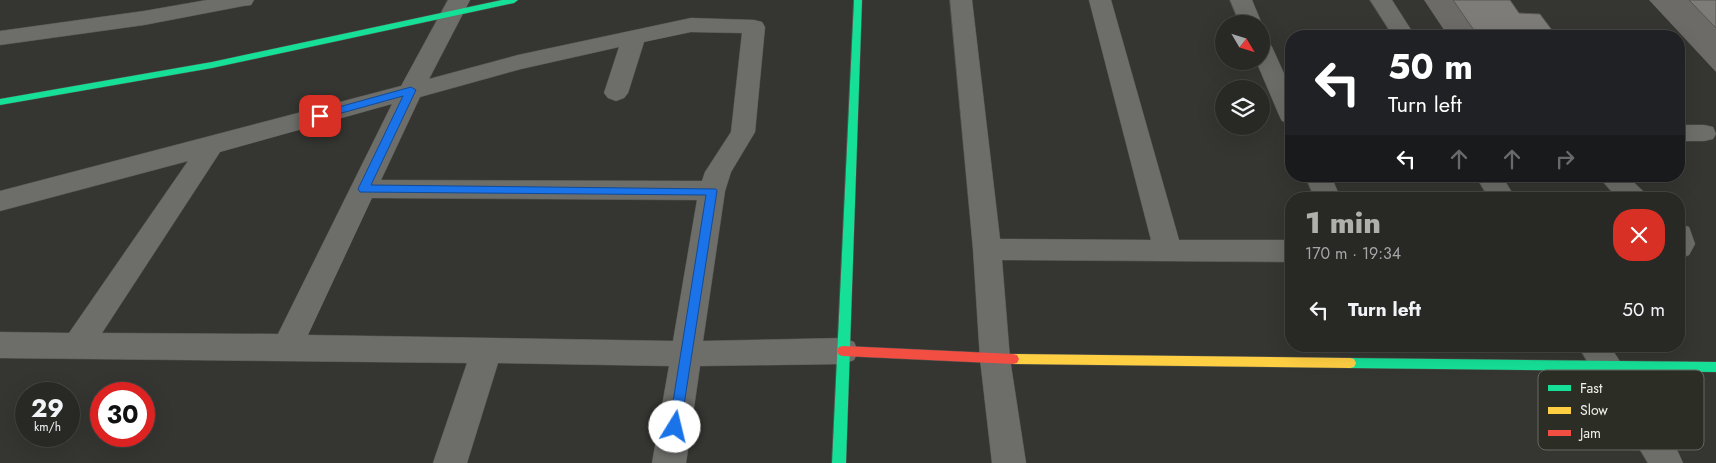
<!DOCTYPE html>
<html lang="en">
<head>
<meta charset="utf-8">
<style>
  body { margin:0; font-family:Jost,sans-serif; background:#343432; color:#f1f3f6; height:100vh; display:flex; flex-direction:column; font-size:19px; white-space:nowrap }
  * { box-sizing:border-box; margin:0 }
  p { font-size:16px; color:#a5a6a7 }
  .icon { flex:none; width:28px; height:28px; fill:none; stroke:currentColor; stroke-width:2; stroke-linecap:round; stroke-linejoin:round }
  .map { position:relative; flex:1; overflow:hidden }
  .side { position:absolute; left:1285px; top:192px; width:400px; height:160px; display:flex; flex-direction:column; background:#282825; border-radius:20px; box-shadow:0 5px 20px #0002,0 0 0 1px #444442 }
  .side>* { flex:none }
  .banner { position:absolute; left:1285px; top:30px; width:400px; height:152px; border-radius:20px; box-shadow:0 5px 20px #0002,0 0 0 1px #444442; background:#202124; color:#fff; overflow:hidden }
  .needle { width:32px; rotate:128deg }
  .controls { position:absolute; left:1215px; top:15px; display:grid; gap:10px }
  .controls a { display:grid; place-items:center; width:55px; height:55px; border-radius:50%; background:#282825; box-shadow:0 5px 20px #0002,0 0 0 1px #444442; font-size:25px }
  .speed { position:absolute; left:15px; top:382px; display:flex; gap:10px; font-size:25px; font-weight:700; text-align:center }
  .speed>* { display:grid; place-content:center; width:65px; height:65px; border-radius:50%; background:#282825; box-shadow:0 5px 20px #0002,0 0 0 1px #444442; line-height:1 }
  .speed small { font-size:12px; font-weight:400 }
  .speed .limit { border:8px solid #d22; background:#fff; color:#111 }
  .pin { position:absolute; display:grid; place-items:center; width:42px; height:42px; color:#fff; margin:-21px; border-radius:10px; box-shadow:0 2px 8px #0006 }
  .me { position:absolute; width:55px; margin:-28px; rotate:9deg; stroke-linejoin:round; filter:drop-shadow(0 0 4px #0008) }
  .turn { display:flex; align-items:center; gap:18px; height:105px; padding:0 20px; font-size:22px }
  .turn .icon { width:65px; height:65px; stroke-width:2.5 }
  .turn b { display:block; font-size:35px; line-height:42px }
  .lanes { display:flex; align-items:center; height:48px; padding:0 20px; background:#0003; justify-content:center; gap:25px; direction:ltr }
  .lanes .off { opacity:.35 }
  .round { display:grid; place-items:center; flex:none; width:52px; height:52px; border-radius:20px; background:#343432 }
  .headline { display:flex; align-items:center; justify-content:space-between; height:85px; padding:0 20px }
  h1 { font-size:30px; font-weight:800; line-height:38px; color:#afafab }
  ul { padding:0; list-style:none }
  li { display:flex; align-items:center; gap:15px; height:65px; padding:0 20px }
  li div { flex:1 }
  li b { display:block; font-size:19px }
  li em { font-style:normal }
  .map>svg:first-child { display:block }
</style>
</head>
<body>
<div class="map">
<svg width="1716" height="463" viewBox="0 0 1716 463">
  <rect width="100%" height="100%" fill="#353531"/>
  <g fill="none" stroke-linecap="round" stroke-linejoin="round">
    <g stroke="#535350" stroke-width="1">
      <g id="street">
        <polygon points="207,0 254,0 251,5 243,6 144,25 0,45 0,31 144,11"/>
        <path d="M448 0H470L429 79 518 55 691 18 754 20 762 22 765 27 755 132 731 172 725 191 703 341 843 338 854 342 858 351 854 360 843 364 700 366 686 463H652L669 366 498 363 467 463H433L467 363 0 358V332L69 333 188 161 0 211V191L401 86ZM691 32 742 33 731 132 705 172 702 181 381 180 420 97 521 69 619 47 604 93 608 98 616 101 624 98 628 93 644 42ZM392 104 278 334 102 333 220 152ZM372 198 697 200 673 341 308 335Z"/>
        <polygon points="950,0 972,0 1000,239 1151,240 1089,0 1111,0 1179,240 1291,240 1291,262 1002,260 1010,359 1026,463 992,463 980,359 973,249"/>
        <polygon points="1230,0 1252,0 1262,24 1261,25 1240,24"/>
        <polygon points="1370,0 1392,0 1415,36 1393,36"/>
        <polygon points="1261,40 1269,42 1272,47 1291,89 1291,123 1282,121 1279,115 1256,61 1261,61"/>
        <polygon points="1679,125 1704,125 1713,127 1716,134 1713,139 1704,141 1679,141"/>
        <polygon points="1305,176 1331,176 1341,199 1315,199"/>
        <polygon points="1476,176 1502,176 1516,199 1489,199"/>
        <polygon points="1598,176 1627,176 1644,192 1648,199 1618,199"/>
        <polygon points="1679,224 1689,227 1695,244 1689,255 1679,259"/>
        <polygon points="1578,346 1610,346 1678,452 1683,463 1648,463"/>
      </g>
    </g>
    <g stroke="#535350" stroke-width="1">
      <g id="fast">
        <polygon points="502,0 518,0 514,3 212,68 0,105 0,99 212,62"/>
        <polygon points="854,0 862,0 846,463 832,463"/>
        <polygon points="1350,358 1716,362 1716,372 1350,368 1346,367 1344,363 1346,359"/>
      </g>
    </g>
    <g stroke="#535350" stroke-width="1">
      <polygon id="slow" points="1013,354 1350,358 1354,359 1356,363 1354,367 1350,368 1013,364 1009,363 1007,359 1009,355"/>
    </g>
    <g stroke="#535350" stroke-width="1">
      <polygon id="jam" points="843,346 1013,354 1017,355 1019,359 1017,363 1013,364 843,356 839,355 837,351 839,347"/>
    </g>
    <use href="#street" fill="#6d6d6a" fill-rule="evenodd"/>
    <use href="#fast" fill="#16e098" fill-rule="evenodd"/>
    <use href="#slow" fill="#ffcf43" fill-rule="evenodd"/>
    <use href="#jam" fill="#f24e42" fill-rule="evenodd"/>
  </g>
  <g fill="#6c6b68">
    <polygon points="1424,0 1510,0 1519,13 1552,30 1548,36 1448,36"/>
    <polygon points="1649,0 1716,0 1716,72"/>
  </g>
  <g fill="#7e7c79" stroke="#585755">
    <polygon points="1453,0 1510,0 1519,13 1540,14 1552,30 1529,31 1534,36 1478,36"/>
    <polygon points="1689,0 1716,0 1716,28"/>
  </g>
  <polygon fill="#1a73e8" stroke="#114b97" points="411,87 416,90 371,185 716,189 717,191 680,431 675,433 670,431 669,427 706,195 360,192 358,189 403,96 320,119 315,116 317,113"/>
  <rect x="1538" y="370" width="166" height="80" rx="8" fill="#2c2d25" stroke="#676861" stroke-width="1"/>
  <rect x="1548" y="385" width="23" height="6" fill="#16e098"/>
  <rect x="1548" y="407" width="23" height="7" fill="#ffcf43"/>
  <rect x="1548" y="430" width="23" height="6" fill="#f24e42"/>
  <g font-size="14" fill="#f1f1ec">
    <text x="1580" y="393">Fast</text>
    <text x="1580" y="415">Slow</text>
    <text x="1580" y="438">Jam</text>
  </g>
</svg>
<div class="controls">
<a><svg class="needle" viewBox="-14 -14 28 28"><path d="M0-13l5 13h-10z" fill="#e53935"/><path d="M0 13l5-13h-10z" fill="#a5a6a7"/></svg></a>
<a><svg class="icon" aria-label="layers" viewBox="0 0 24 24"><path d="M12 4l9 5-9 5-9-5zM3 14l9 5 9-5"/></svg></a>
</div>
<div class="speed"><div>29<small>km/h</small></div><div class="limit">30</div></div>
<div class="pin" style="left:320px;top:116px;background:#d93025"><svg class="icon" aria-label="arrive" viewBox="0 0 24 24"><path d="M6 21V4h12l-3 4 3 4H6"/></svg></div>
<svg class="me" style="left:675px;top:427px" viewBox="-20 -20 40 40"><circle r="19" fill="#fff"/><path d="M0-13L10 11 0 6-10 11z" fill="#1a73e8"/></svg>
<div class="banner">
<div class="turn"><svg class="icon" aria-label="left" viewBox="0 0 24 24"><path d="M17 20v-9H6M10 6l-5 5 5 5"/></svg><div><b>50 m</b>Turn left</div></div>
<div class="lanes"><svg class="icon" aria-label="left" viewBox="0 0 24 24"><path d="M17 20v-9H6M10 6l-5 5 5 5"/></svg><svg class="icon off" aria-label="ahead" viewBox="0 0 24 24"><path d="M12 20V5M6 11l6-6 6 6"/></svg><svg class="icon off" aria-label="ahead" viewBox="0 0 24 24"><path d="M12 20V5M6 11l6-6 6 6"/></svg><svg class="icon off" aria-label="right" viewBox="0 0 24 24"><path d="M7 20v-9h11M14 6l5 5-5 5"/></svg></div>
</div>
<section class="side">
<div class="headline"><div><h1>1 min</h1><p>170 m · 19:34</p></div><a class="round" style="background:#d93025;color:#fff"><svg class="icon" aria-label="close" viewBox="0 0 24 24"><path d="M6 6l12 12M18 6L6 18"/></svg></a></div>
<ul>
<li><svg class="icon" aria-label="left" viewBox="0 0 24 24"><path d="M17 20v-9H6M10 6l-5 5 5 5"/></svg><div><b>Turn left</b></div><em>50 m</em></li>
</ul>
</section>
</div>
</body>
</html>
